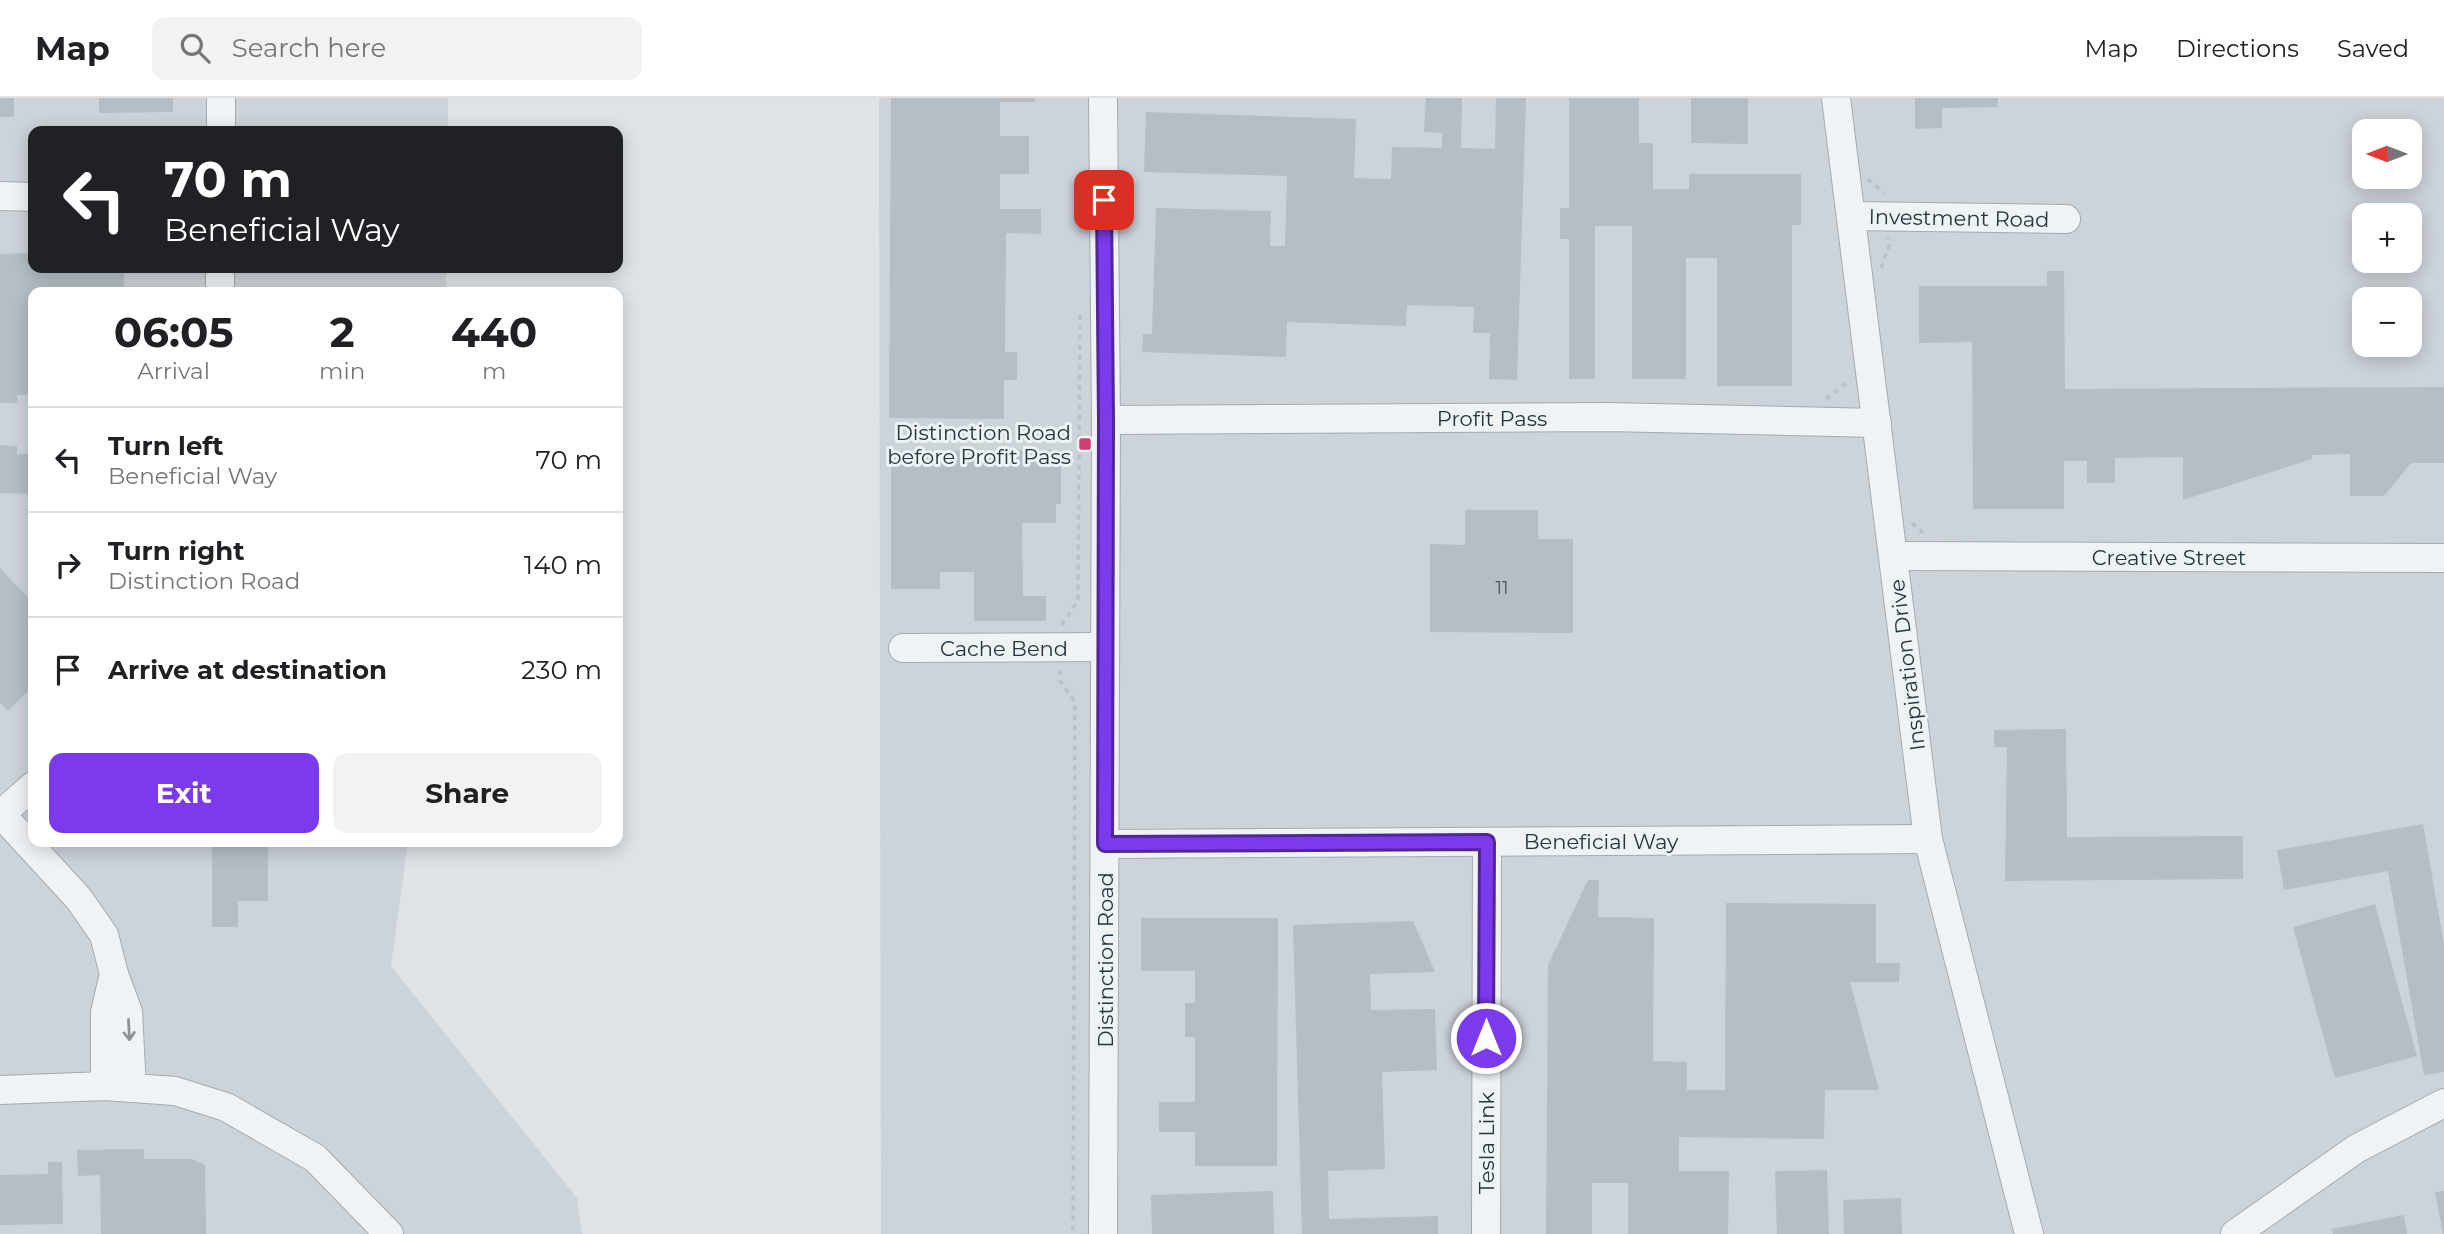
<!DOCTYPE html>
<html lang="en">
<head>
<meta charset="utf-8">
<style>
  body { margin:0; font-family:Montserrat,sans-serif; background:#f2f2f2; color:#202124; height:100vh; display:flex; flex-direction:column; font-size:26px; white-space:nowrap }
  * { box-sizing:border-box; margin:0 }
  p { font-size:23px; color:#757577 }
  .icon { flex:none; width:38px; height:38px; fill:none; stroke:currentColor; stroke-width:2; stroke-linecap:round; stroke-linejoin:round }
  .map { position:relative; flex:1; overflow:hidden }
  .panel { position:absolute; left:28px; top:189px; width:595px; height:560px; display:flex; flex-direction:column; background:#fff; border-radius:14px; box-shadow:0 4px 18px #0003 }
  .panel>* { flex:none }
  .hud { position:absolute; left:28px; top:28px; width:595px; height:147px; border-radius:14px; box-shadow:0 4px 18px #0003; background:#202124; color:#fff; overflow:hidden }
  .needle { width:46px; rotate:270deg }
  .buttons { position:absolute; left:2352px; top:21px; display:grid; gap:14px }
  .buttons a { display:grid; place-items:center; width:70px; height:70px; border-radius:14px; background:#fff; box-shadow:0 4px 18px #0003; font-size:35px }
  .pin { position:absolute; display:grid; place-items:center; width:60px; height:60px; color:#fff; margin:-30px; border-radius:14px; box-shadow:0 4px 10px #0006 }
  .me { position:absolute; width:77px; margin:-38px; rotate:0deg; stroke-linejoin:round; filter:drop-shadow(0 0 5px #0008) }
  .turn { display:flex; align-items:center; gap:24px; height:147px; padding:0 21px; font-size:32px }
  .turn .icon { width:91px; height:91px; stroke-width:2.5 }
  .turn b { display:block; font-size:49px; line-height:60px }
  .eta { display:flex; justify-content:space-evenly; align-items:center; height:119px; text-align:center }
  .eta b { font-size:42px; font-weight:700; line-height:49px }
  .action { display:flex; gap:14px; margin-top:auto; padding:14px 21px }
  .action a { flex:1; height:80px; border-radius:14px; background:#7c3aed; color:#fff; font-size:28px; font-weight:700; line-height:80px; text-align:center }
  .action a+a { background:#f2f2f2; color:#202124 }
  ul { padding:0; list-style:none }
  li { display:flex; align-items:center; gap:21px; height:105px; padding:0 21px; border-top:2px solid #e0e0e0 }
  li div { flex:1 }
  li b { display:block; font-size:26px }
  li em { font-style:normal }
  header { display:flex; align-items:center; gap:42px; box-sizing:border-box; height:98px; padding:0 35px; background:#fff; border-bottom:2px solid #e0e0e0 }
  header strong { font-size:33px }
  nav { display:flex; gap:38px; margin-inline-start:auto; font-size:24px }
  .search { width:490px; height:63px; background:#f2f2f2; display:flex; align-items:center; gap:18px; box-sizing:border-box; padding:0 24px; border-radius:14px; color:#757577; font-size:26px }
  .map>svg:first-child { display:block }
</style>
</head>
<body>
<header>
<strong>Map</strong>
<div class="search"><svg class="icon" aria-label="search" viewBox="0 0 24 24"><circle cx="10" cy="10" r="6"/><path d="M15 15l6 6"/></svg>Search here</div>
<nav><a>Map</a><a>Directions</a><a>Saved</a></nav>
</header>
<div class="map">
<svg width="2444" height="1136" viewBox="0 0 2444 1136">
  <rect width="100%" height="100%" fill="#dee3e7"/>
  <g fill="#ccd3d9" fill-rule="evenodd">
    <polygon points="0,0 448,0 448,33 33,33 33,170 446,170 446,194 33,194 33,744 408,744 391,868 577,1100 582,1136 0,1136"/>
    <path d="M879 0H2444V1136H881ZM2364 33H2410V79H2364ZM2364 117H2410V163H2364ZM2364 201H2410V247H2364Z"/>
  </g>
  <g fill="#b5bec4">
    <rect x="0" y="0" width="14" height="19"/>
    <polygon points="99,0 173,0 173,14 99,15"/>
    <polygon points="891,0 1035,0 1035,4 1000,4 1000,38 1029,38 1029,76 1000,76 1000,111 1041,111 1041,136 1006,135 1005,254 1017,254 1017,282 1004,282 1004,321 889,320"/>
    <polygon points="1426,0 1462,0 1461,50 1495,51 1496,0 1526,0 1517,282 1489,281 1490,235 1473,235 1474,209 1407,207 1406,228 1287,224 1286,259 1142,254 1143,236 1152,236 1156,110 1271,113 1270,148 1285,148 1287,78 1144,74 1146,14 1356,21 1354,80 1391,81 1392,49 1442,50 1442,35 1424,34"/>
    <polygon points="1569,0 1639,0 1639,45 1653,45 1653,91 1689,91 1689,76 1801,76 1801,127 1792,127 1792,288 1717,288 1717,160 1686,160 1686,281 1632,281 1632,128 1595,128 1595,281 1569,281 1569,141 1560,141 1560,110 1569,110"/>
    <polygon points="1691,0 1748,0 1748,46 1691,45"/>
    <polygon points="1915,0 1998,0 1998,9 1942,10 1942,30 1915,31"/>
    <polygon points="33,155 33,170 124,170 124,194 33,194 33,297 17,297 17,305 0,305 0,156"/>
    <polygon points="2047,173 2064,173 2065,291 2444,289 2444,365 2411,365 2384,398 2350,398 2350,356 2312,357 2312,361 2183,402 2183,359 2115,360 2115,385 2087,385 2087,363 2064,363 2064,411 1973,411 1972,244 1919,245 1919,188 2047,188"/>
    <polygon points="0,347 17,348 17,356 33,356 33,396 0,395"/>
    <polygon points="1061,352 1061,406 1056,406 1056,425 1022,425 1023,498 1046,498 1046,523 974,523 974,474 940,474 940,491 891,491 891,353"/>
    <polygon points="1465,412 1538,412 1538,441 1573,441 1573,535 1430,534 1430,446 1465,447"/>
    <polygon points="0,470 33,505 33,588 8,613 0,605"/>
    <polygon points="2066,631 2067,739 2243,738 2243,781 2005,783 2007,649 1994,649 1994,632"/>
    <polygon points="2423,726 2444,847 2444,974 2424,977 2388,773 2284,792 2277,752"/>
    <polygon points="212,744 268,744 268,803 238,803 238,829 212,829"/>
    <polygon points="1588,782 1599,782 1598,819 1654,820 1653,963 1687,964 1687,992 1725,992 1726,805 1876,806 1876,865 1900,865 1899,884 1850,884 1879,992 1825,992 1824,1041 1679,1039 1679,1073 1729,1073 1728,1136 1628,1136 1628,1085 1592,1085 1592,1136 1546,1136 1548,867"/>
    <polygon points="2375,806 2417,958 2335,980 2293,829"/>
    <polygon points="1141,820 1278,820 1277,1068 1195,1068 1195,1034 1159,1034 1159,1004 1195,1004 1195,939 1185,939 1185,905 1195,905 1195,873 1141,873"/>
    <polygon points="1413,823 1435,874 1370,876 1371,912 1435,911 1437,972 1382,974 1385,1071 1328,1073 1329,1121 1438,1118 1438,1136 1302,1136 1293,827"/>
    <polygon points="144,1051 144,1061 192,1061 205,1067 206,1136 101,1136 100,1077 78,1078 77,1052"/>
    <polygon points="48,1064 62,1064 63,1126 0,1127 0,1077 48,1076"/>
    <polygon points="1827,1072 1829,1136 1777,1136 1775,1073"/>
    <polygon points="1273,1093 1274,1136 1152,1136 1151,1097"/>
    <polygon points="2444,1093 2444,1136 2443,1136 2435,1094"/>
    <polygon points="1901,1100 1902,1136 1844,1136 1843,1102"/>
    <polygon points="2404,1117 2407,1136 2333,1136 2332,1131"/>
  </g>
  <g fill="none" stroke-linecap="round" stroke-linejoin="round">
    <g stroke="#a3abb1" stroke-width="30">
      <g id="minor">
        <polyline points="221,0 221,33"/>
        <polyline points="1103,0 1106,322 1103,1136"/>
        <polyline points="1836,0 1928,741 2029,1136"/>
        <polyline points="0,98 33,99"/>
        <polyline points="1851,118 2066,121"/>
        <polyline points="220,194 220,170"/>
        <polyline points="1106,322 1609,319 1877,325"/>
        <polyline points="1894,458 2444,460"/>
        <polyline points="903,550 1105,549"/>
        <polyline points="0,715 79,801 104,837 114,876 128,914 132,990"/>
        <polyline points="1,716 33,688"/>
        <polyline points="1105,746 1928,741"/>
        <polyline points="105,988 105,914 114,876"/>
        <polyline points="0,992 105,988 175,993 226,1009 315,1060 389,1136"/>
        <polyline points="1486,1136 1487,744"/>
        <polyline points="2235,1136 2356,1051 2444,1005"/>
      </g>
    </g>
    <g stroke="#bcc1c6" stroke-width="3.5" stroke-dasharray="5 5" stroke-linecap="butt">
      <polyline points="1868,81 1884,95"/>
      <polyline points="1881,170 1889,147 1888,140"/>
      <polyline points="1826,301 1848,284"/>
      <polyline points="1912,425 1922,434 1922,437"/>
      <polyline points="1062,527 1078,502 1080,217"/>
      <polyline points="1060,572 1060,583 1075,604 1073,1136"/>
    </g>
    <use href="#minor" stroke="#f0f3f6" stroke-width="28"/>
  </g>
  <defs><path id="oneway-shaft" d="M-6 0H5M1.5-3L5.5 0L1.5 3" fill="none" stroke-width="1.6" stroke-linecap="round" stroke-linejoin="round" transform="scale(1.75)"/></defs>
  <use stroke="#8c949a" href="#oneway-shaft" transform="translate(129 932) rotate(87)"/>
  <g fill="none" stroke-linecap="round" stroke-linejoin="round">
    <g stroke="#51269a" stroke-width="18">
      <polyline id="route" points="1104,102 1106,322 1105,746 1487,744 1486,940"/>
    </g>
    <use href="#route" stroke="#7c3aed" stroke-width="12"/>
  </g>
  <rect fill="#ce4174" stroke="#edf2f5" stroke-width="2.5" x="1078" y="339" width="14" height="14" rx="3.5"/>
  <g text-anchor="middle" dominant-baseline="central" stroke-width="6" stroke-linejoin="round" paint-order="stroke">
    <g font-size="18" fill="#4a5660">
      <text x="1502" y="490">11</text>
    </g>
    <g font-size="21" fill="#27343e" stroke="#edf2f5">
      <text transform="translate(1959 120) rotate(1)">Investment Road</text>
      <text x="1492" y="320">Profit Pass</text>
      <text x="2169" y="459">Creative Street</text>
      <text x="1004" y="550">Cache Bend</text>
      <text transform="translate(1907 567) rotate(-97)">Inspiration Drive</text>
      <text x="1601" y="743">Beneficial Way</text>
      <text transform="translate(1105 862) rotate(-90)">Distinction Road</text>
      <text transform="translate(1486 1045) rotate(-90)">Tesla Link</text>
    </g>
    <g font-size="21" fill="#27343e" stroke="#edf2f5" text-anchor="end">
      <text x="1071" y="334">Distinction Road<tspan x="1071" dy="24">before Profit Pass</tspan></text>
    </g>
  </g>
</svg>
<div class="buttons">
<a><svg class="needle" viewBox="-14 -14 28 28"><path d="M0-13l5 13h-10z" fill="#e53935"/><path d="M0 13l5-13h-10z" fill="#757577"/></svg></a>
<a>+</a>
<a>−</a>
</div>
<div class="pin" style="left:1104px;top:102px;background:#d93025"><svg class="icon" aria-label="arrive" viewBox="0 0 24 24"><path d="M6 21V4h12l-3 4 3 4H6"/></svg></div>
<svg class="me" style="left:1486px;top:940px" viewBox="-20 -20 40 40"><circle r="17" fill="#7c3aed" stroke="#fff" stroke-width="3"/><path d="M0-11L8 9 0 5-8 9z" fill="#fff"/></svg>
<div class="hud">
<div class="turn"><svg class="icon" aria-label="left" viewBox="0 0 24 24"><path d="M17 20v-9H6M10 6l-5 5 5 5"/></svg><div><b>70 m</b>Beneficial Way</div></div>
</div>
<section class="panel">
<div class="eta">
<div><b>06:05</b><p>Arrival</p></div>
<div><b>2</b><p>min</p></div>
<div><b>440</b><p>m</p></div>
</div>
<ul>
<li><svg class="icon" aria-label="left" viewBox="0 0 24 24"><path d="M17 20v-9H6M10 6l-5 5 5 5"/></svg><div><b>Turn left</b><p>Beneficial Way</p></div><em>70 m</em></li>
<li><svg class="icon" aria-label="right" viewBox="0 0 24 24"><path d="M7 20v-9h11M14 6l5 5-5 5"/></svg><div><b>Turn right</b><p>Distinction Road</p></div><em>140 m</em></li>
<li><svg class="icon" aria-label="arrive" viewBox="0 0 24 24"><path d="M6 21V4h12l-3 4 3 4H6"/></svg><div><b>Arrive at destination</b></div><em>230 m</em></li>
</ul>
<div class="action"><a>Exit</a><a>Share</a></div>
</section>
</div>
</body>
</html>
